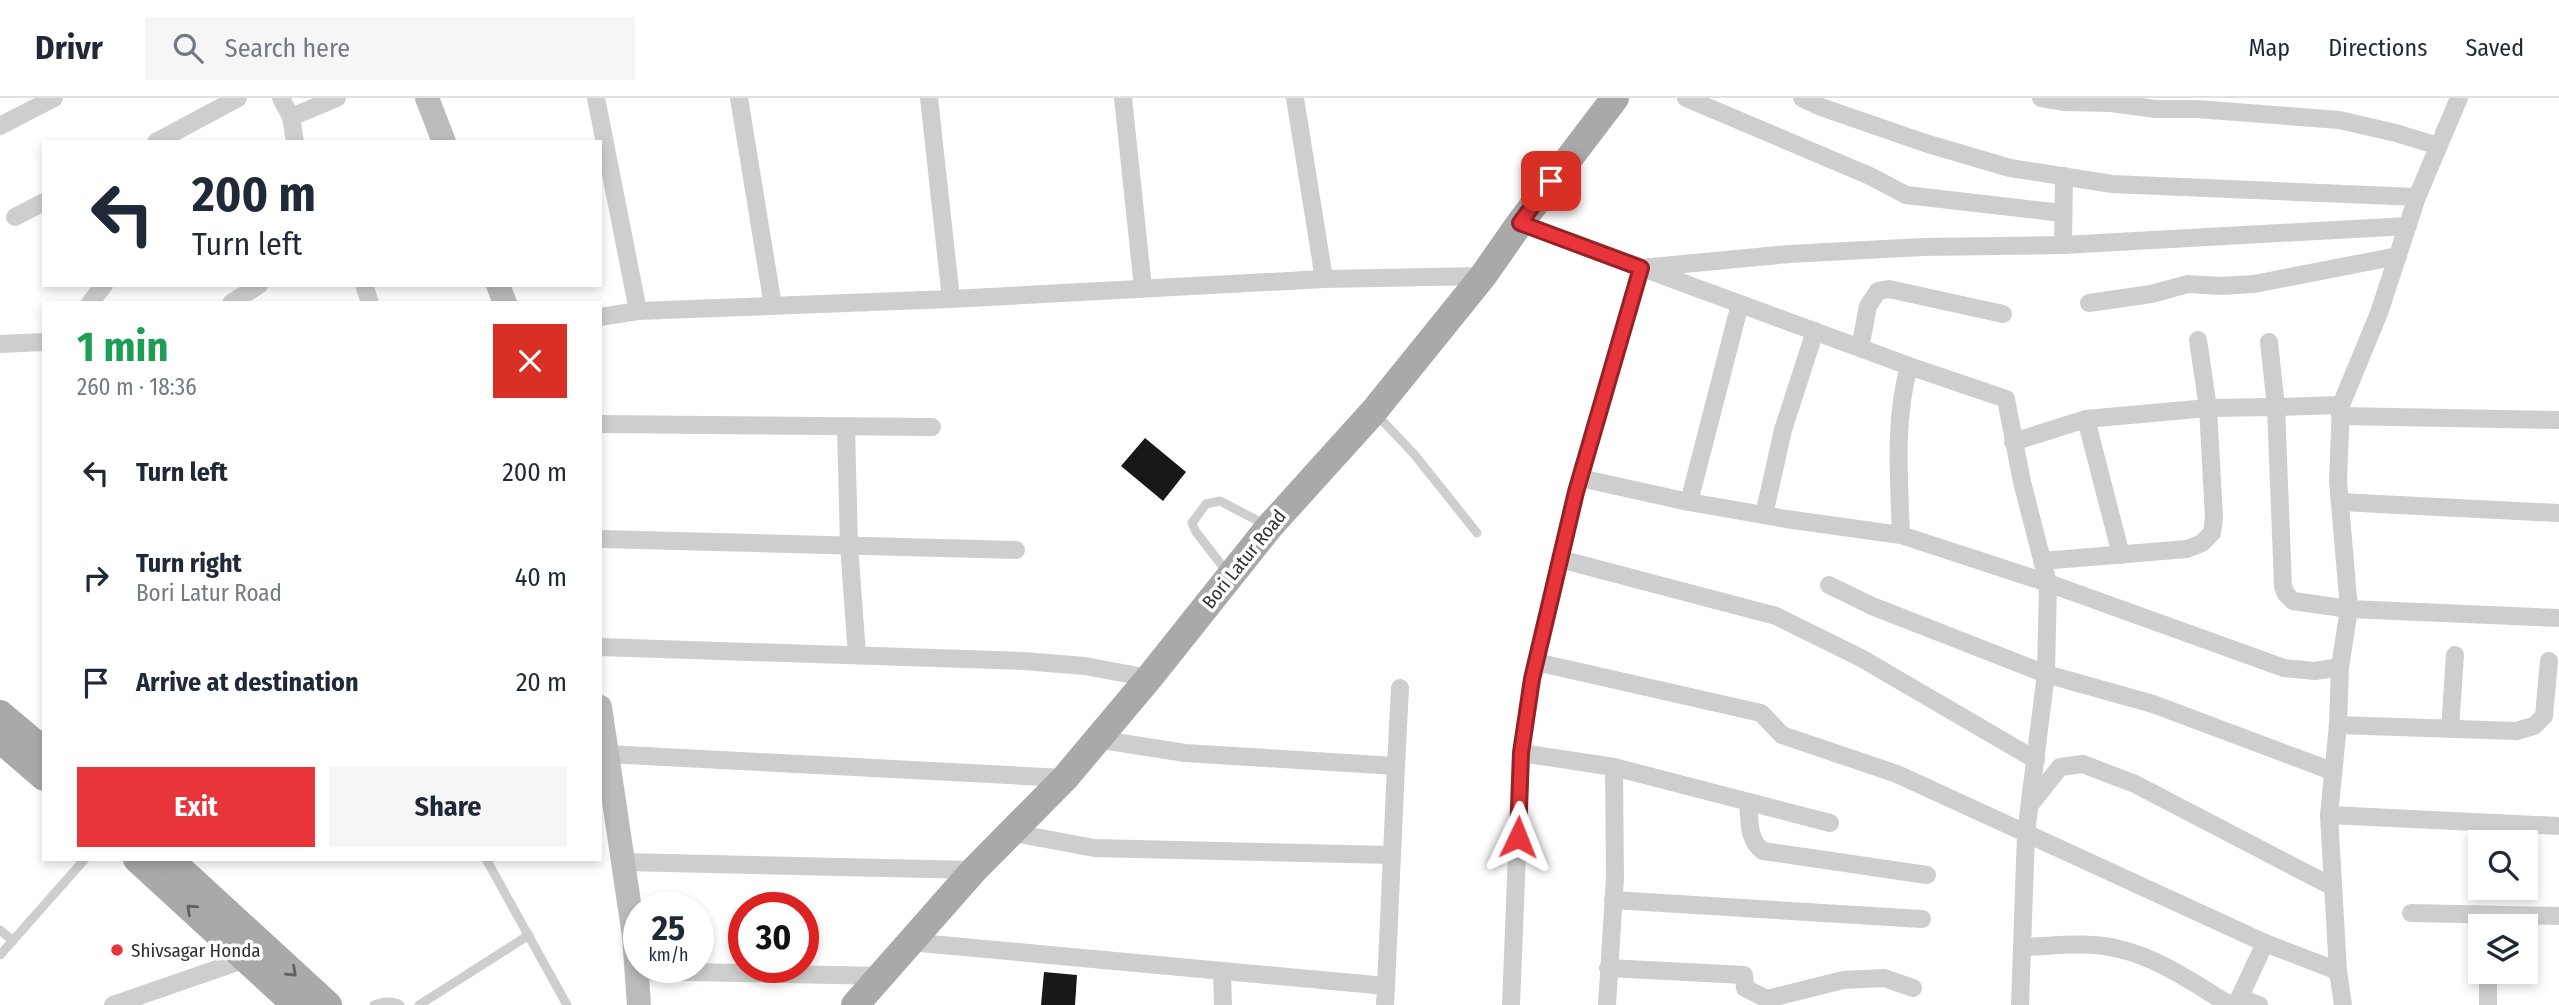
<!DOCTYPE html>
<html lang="en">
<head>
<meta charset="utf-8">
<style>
  body { margin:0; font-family:"Fira Sans Condensed",sans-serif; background:#f6f6f7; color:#1f2937; height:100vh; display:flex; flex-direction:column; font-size:26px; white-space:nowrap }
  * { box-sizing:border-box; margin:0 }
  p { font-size:23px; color:#747a83 }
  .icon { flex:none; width:38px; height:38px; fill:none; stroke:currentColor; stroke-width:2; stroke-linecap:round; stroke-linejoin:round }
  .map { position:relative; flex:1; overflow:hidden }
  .details { position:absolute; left:42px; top:203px; width:560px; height:560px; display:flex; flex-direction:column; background:#fff; border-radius:0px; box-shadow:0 4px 10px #0003 }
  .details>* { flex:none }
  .hud { position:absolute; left:42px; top:42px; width:560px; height:147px; border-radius:0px; box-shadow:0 4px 10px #0003; background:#fff; color:#1f2937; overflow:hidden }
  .controls { position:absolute; left:2468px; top:732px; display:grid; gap:14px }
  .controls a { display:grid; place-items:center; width:70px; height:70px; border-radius:0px; background:#fff; box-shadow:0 4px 10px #0003; font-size:35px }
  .speed { position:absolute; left:623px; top:794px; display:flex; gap:14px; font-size:35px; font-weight:700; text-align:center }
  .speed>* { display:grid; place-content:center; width:91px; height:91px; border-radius:50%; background:#fff; box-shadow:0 4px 10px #0003; line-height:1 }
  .speed small { font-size:18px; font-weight:400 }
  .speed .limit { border:10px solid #d22; background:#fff; color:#111 }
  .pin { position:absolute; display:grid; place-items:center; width:60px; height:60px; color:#fff; margin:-30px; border-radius:14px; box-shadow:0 4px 10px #0006 }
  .me { position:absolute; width:77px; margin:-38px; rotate:2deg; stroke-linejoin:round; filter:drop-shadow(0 0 5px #0008) }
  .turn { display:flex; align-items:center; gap:24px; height:147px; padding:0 35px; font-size:32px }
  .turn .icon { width:91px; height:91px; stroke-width:2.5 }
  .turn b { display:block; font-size:49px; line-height:60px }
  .round { display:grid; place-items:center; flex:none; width:74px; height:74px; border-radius:0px; background:#f6f6f7 }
  .summary { display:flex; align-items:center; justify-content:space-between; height:119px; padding:0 35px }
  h1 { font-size:42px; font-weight:700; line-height:52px; color:#1e9e55 }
  .primary-button { display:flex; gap:14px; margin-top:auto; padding:14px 35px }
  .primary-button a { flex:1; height:80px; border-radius:0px; background:#e8343b; color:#fff; font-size:28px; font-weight:700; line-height:80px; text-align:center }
  .primary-button a+a { background:#f6f6f7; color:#1f2937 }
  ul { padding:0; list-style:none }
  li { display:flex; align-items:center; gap:21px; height:105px; padding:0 35px }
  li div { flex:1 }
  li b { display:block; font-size:26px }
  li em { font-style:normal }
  header { display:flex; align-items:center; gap:42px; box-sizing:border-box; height:98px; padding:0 35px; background:#fff; border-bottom:2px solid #e0e1e3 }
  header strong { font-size:33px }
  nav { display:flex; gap:38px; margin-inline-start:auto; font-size:24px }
  .search { width:490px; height:63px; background:#f6f6f7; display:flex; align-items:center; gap:18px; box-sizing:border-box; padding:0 24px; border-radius:0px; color:#747a83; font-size:26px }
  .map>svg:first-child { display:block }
</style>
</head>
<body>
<header>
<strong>Drivr</strong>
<div class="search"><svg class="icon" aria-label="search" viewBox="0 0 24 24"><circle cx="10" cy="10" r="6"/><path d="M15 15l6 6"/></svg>Search here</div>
<nav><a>Map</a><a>Directions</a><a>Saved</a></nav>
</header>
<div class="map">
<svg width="2559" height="907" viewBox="0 0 2559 907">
  <rect width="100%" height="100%" fill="#fff"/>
  <g fill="#181818">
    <polygon points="1145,340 1186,374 1163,403 1121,368"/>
    <polygon points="1044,874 1077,877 1075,907 1041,907"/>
  </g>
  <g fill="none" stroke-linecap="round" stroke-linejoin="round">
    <g stroke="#cecece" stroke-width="9">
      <polyline points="1376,316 1414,356 1477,435"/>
      <polyline points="1227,474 1196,434 1192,425 1206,406 1220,403 1266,427"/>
      <polyline points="486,761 567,907"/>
      <polyline points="0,832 13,843"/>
      <polyline points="0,857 85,761"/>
      <path d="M374 907C382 904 392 902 400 907"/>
      <polyline points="419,907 529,837"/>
    </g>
    <g stroke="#cecece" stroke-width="18">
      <polyline points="281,0 291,19 295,44"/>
      <polyline points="596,0 638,213"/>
      <polyline points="739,0 773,208"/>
      <polyline points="929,0 951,201"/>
      <polyline points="1123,0 1143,190"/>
      <polyline points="1295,0 1324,181"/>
      <polyline points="1686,0 1870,78 1906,97 2062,115"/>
      <polyline points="1802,0 1821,9 1925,45 2010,70 2112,86 2417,99"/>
      <polyline points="2041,0 2065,4 2112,5 2155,11 2197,11 2339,22 2396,35 2438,48"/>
      <polyline points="291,19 337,0"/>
      <polyline points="0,28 54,0"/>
      <polyline points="156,44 238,0"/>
      <polyline points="15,119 44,104"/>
      <polyline points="1520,125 1909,268 2006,301 2022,384 2048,485 2046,576 2026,735 2020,907"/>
      <polyline points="2063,147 2064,78"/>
      <polyline points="364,187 370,205"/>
      <polyline points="90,205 104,187"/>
      <polyline points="231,205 259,187"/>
      <polyline points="2089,205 2151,196 2188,186 2221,188 2254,186 2398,158"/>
      <polyline points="600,219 638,213 951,201 1324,181 1483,178"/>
      <polyline points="2269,244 2276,309 2341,307"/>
      <polyline points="0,246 44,244"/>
      <polyline points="1860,250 1868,208 1878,193 1889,191 2003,216"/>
      <polyline points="2340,318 2559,322"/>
      <polyline points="2086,321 2121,457"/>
      <polyline points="600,326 932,329"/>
      <polyline points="846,328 849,447 857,557"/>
      <polyline points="2013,344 2086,321 2208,310 2276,309 2283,488 2286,496 2293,503 2349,511 2559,520"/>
      <polyline points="1580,380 1689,404 1786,421 1901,437 2048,485 2284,570 2315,573 2340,569"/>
      <polyline points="1689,404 1740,206"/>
      <polyline points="2340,404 2559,415"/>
      <polyline points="1764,417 1783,332 1815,233"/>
      <path d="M1901 437C1899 381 1894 322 1909 268"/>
      <polyline points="600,441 1016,452"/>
      <polyline points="1560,461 1776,518 1861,560 2036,662"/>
      <polyline points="2042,463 2187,451 2202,445 2212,435 2214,420 2208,310 2198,242"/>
      <polyline points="1829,487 1872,508 2046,576 2153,606 2332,673"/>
      <polyline points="600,549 1023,563 1085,568 1149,580"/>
      <polyline points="1536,564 1761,615 1782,637 1897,676 2265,845 2236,907"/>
      <polyline points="2338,627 2516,633 2534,628 2544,618 2549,563"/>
      <polyline points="2450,631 2455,557"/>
      <polyline points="1096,641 1185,655 1396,668 1386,888"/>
      <polyline points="1521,655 1614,669 1830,725"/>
      <polyline points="607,656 1065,680"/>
      <polyline points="1396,668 1400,590"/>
      <path d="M1748 704C1750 722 1747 741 1763 753L1927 777"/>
      <polyline points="2030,707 2060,669 2083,666 2135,686 2333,789"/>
      <polyline points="2329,717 2559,728"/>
      <polyline points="1009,734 1094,750 1392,757"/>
      <polyline points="623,764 974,772"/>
      <polyline points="1613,802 1922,821"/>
      <polyline points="2411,815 2559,818"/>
      <polyline points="909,844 1386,888 1385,907"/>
      <polyline points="2265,845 2338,873"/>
      <path d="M2022 849C2053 848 2089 843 2119 851 2159 860 2195 886 2230 907"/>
      <polyline points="1608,870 1744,877 1745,890 1767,901 1843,882 1884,880 1913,890"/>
      <polyline points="637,873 880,878"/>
      <polyline points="2488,873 2488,907"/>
      <polyline points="1222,874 1223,907"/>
      <polyline points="2239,900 2259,907"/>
      <polyline points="113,907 246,861"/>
      <polyline points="1511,907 1521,655 1532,581 1576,394 1641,170 1789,156 1923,149 2063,147 2408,128"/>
      <polyline points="1607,907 1615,780 1614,669"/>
      <polyline points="2343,907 2338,873 2329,717 2338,627 2340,569 2349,511 2338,383 2341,307 2379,215 2417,99 2459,0"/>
    </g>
    <g stroke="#bbb" stroke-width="24">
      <polyline points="427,0 444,44"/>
      <polyline points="498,187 505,205"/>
      <polyline points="600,609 634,838 639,907"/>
    </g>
    <g stroke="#a9a9a9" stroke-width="28">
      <polyline points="0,616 38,648"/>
      <polyline points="0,641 44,679"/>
      <polyline points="137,761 296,907"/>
      <polyline points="169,761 328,907"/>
      <polyline points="855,907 974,772 1065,680 1149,580 1270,428 1374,313 1483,178 1520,125 1615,0"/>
    </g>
  </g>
  <defs><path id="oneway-chevron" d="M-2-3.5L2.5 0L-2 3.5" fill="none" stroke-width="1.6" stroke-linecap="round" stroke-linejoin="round" transform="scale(1.75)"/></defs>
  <g stroke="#616161">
    <use href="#oneway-chevron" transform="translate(191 811) rotate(-137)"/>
    <use href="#oneway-chevron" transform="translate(292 874) rotate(43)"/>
  </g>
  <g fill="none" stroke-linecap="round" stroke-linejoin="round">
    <g stroke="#972226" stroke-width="18">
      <polyline id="route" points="1518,739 1521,655 1532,581 1576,394 1641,170 1520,125 1551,83"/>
    </g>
    <use href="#route" stroke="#e8343b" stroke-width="12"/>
  </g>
  <circle fill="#e8343b" stroke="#fff" stroke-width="2.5" cx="117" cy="852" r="7"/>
  <g text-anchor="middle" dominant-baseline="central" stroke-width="7" stroke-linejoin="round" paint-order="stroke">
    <g font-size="19" fill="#313131" stroke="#fff">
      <text transform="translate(1244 461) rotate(-51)">Bori Latur Road</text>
    </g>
    <g font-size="19" fill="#313131" stroke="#fff" text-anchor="start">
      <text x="131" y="852">Shivsagar Honda</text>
    </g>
  </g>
</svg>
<div class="controls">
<a><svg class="icon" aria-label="search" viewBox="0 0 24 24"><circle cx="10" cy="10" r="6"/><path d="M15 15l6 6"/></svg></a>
<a><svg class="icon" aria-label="layers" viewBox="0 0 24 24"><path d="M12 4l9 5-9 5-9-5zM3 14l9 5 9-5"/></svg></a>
</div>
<div class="speed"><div>25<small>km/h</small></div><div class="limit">30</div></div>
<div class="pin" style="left:1551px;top:83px;background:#d93025"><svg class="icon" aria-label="arrive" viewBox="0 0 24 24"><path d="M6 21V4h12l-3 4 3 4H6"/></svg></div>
<svg class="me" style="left:1518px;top:739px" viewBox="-20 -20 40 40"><path d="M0-17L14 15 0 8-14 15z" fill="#e8343b" stroke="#fff" stroke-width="4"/></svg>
<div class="hud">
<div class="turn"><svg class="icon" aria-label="left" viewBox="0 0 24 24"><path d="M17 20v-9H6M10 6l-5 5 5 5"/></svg><div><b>200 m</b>Turn left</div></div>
</div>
<section class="details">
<div class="summary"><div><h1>1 min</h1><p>260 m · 18:36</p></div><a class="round" style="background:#d93025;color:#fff"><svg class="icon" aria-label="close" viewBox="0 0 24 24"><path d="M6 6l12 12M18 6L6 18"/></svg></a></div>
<ul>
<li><svg class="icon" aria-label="left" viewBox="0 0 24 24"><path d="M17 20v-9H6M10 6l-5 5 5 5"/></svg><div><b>Turn left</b></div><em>200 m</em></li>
<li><svg class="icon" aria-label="right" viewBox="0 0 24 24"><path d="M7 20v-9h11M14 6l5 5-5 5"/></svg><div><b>Turn right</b><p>Bori Latur Road</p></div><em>40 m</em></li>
<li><svg class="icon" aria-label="arrive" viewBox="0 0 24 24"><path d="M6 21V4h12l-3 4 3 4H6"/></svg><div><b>Arrive at destination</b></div><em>20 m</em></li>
</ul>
<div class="primary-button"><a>Exit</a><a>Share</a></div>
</section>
</div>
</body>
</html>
